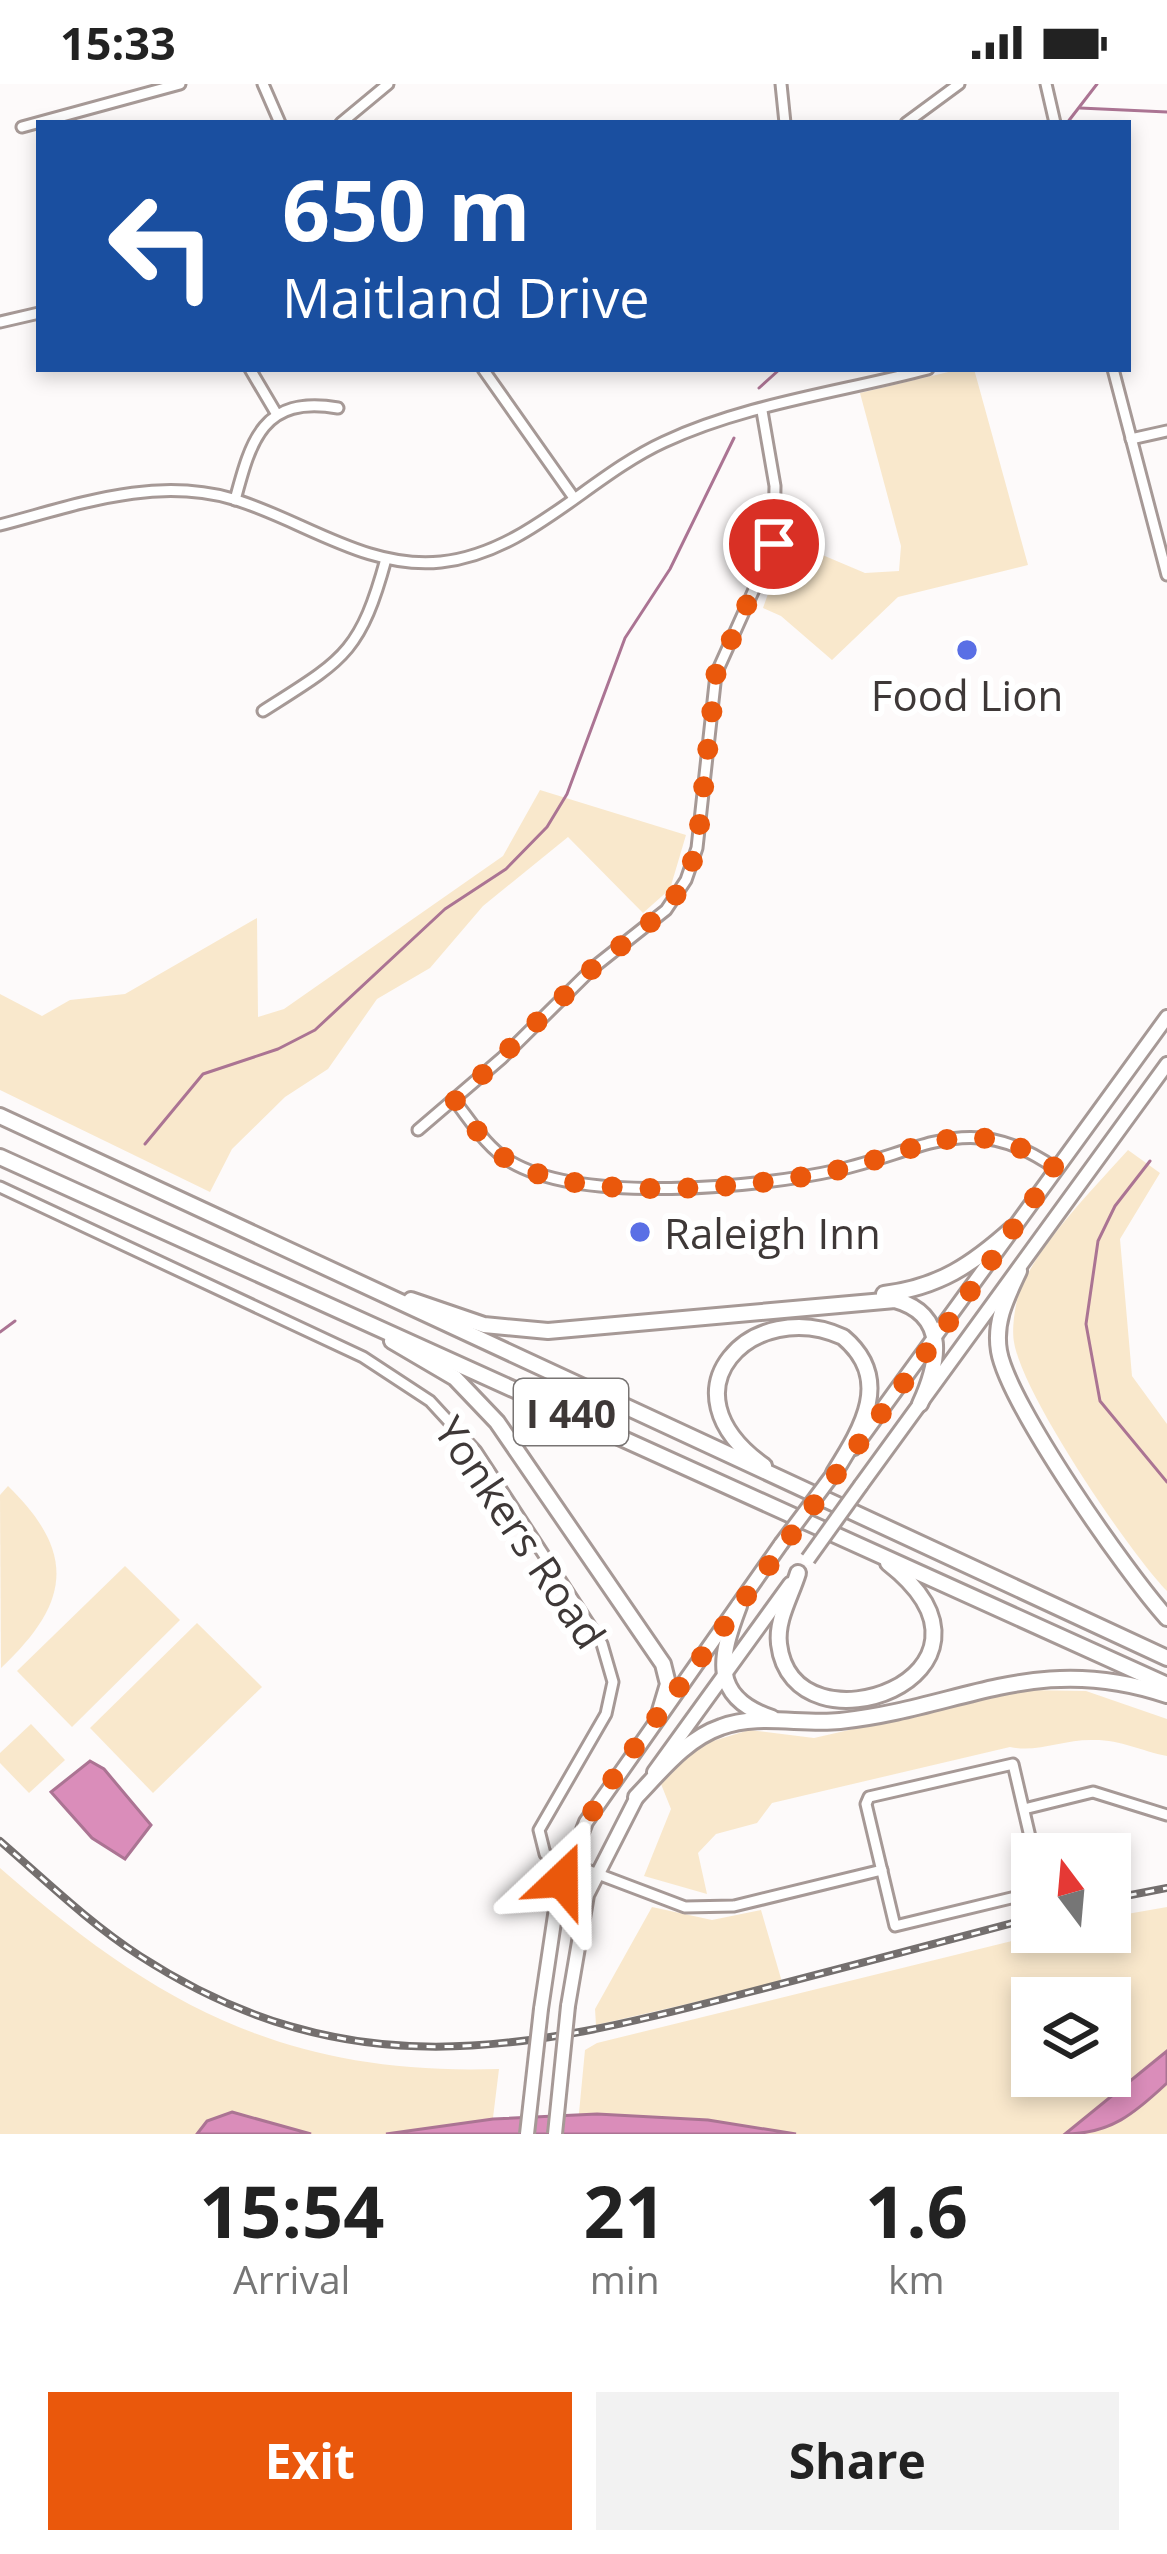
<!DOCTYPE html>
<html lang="en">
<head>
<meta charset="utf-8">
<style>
  body { margin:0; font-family:"Open Sans",sans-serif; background:#f2f2f2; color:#222; height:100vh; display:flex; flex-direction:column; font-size:45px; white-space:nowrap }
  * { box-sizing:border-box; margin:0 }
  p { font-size:39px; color:#767676 }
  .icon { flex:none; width:66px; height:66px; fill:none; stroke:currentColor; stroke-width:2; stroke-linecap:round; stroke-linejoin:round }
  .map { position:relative; height:2050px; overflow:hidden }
  .drawer { display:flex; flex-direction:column; background:#fff; flex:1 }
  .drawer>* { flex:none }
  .hud { position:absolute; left:36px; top:36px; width:1095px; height:252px; border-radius:0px; box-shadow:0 6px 18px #0003; background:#1a4fa0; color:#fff; overflow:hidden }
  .needle { width:78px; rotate:344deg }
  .buttons { position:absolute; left:1011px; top:1749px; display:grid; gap:24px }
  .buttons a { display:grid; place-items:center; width:120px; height:120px; border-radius:0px; background:#fff; box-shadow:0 6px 18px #0003; font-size:60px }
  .pin { position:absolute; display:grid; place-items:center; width:102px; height:102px; color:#fff; margin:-51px; border:6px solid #fff; border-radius:50%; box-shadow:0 3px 12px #0007 }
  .me { position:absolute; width:132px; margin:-66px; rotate:23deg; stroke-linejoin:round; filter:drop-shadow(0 0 9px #0008) }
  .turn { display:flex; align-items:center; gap:42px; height:252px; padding:0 48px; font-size:54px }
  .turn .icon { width:156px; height:156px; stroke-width:2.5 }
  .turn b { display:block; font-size:84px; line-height:102px }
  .eta { display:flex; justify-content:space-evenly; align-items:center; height:204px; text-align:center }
  .eta b { font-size:72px; font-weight:700; line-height:84px }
  .cta { display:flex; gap:24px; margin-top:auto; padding:24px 48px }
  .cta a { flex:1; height:138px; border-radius:0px; background:#ea580c; color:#fff; font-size:48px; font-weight:700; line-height:138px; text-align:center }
  .cta a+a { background:#f2f2f2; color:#222 }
  .status { display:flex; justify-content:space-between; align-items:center; height:84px; padding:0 60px; background:#fff; direction:ltr }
  .status svg { height:33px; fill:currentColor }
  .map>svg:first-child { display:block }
</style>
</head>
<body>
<div class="status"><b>15:33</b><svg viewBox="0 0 49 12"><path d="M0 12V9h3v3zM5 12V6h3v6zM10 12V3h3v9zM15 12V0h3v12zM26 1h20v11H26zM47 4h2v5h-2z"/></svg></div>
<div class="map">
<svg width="1167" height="2050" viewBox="0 0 1167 2050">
  <rect width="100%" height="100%" fill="#fdfafa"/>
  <g fill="#f9e8cc" fill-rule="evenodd">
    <polygon points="961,285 974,285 1028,481 898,513 832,576 781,532 763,524 787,456 865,489 899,487 901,462 860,309"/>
    <polygon points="540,706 686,751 670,805 643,829 568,753 483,822 430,884 377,915 328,985 285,1013 232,1065 210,1108 0,1006 0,910 42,932 70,916 125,910 257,834 258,933 284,925 503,772"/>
    <path d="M1128 1066 1160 1089 1120 1155 1132 1292 1167 1340V1507C1128 1467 1022 1310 1014 1258 1012 1248 1014 1231 1016 1221 1023 1175 1096 1102 1128 1066Z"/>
    <path d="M8 1402C79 1471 68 1521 1 1584L0 1411Z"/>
    <polygon points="125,1482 180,1536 72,1643 17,1587"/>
    <polygon points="197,1539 262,1603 153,1709 90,1644"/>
    <path d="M1025 1606 1086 1607 1167 1635V1672C1141 1667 1122 1656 1094 1656 1064 1655 1038 1669 1010 1663L772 1719 757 1739 716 1750 698 1769 707 1810 644 1792 671 1725 661 1700 700 1661 749 1646 814 1654Z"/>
    <polygon points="31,1640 65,1676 29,1709 0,1679 0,1669"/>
    <path d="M0 1784C156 1921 285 1992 499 1985L491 2050H0Z"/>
    <polygon points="652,1823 712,1836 761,1826 782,1898 596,1941 595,1925"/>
    <path d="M1167 1823V2050H577L585 1966 597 1959 1048 1848H1110V1833ZM1032 1914H1110V1992H1032Z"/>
  </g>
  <g fill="#da8dba" stroke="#ab7493" stroke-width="3">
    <polygon points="90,1677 104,1685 151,1741 125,1775 92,1754 51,1708"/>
    <path d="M1167 1967V1999C1134 2030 1110 2050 1065 2050Z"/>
    <polygon points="232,2028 311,2050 197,2050 207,2037"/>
    <polygon points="597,2030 708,2036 796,2050 386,2050 493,2035"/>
  </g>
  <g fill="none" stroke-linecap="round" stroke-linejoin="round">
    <g stroke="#ab7493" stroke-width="3">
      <polyline points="1080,24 1167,28"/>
      <polyline points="1067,39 1097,0"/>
      <polyline points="759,304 780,285"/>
      <polyline points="145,1060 203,990 278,965 315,946 445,825 506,785 547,743 567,710 625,554 670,485 734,354"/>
      <polyline points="1150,1077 1115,1122 1098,1157 1086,1240 1100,1317 1167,1398"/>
      <polyline points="0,1248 15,1237"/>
    </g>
    <g stroke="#a69996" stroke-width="15">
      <g id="minor">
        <polyline points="263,0 280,39"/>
        <polyline points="781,0 785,39"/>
        <polyline points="1046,0 1055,39"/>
        <polyline points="341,39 388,0"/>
        <polyline points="906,39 959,0"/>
        <polyline points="22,43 180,0"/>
        <polyline points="0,238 39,229"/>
        <polyline points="250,285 276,329"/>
        <polyline points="483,285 574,414"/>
        <polyline points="1113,285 1167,491"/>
        <polyline points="1131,355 1167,347"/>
        <path d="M235 416C251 356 263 311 338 324"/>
        <path d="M0 441C77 421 153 392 233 415 301 435 366 486 441 478 527 469 588 393 664 358 745 320 841 308 928 285"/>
        <path d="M263 627C343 576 360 570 386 475"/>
        <path d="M455 1017C472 1039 487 1064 511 1078 583 1120 757 1104 838 1086 925 1066 971 1025 1055 1084"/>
        <polyline points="418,1046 502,974 594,883 666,826 686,796 697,764 716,590 774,461 775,402 762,327"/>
        <polyline points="0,1103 363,1273 430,1317 476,1367 602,1560 613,1598 606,1630 539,1746 545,1770 685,1823 734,1822 882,1786"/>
        <polyline points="1024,1725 1093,1708 1167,1731"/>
        <polyline points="1032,1809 895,1842 866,1720 869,1713 1013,1680 1034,1770"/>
      </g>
    </g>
    <g stroke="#a69996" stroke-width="18">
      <g id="major">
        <polyline points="854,1364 1167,933"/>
        <polyline points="861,1401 1167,980"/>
        <polyline points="654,1688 790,1500"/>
        <polyline points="568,1922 587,1811 639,1709"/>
        <polyline points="541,1925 558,1811 586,1738 781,1460"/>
      </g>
    </g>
    <g stroke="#a69996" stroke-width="20">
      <g id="highway">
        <polyline points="0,1032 1167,1574"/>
        <polyline points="0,1073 1167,1601"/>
        <path d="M1019 1187C1007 1213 994 1237 999 1267 1008 1320 1127 1490 1167 1534"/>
        <path d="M884 1210C939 1203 972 1181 1013 1144"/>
        <path d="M411 1216 484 1241 548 1247 895 1216C950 1231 938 1281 920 1320"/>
        <polyline points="392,1257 455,1294 497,1338 663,1580 668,1600 659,1630"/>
        <path d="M764 1382C657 1306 754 1212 843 1253 893 1295 862 1344 834 1389"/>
        <path d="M798 1489C791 1512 776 1536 779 1560 793 1677 1031 1591 888 1479"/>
        <path d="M739 1522C720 1572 709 1613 772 1634"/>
        <path d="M636 1713C661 1687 686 1655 721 1643 758 1629 801 1641 840 1637 962 1624 1036 1567 1167 1611"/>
      </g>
    </g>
    <use href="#minor" stroke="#fff" stroke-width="9"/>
    <use href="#major" stroke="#fff" stroke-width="12"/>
    <use href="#highway" stroke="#fff" stroke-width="14"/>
    <g stroke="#746f6e" stroke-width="8">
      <g id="rail">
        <path d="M0 1757C45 1796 89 1839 140 1872 346 2005 521 1968 742 1910 839 1885 935 1860 1032 1834"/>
        <polyline points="1110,1815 1167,1804"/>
      </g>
    </g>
    <use href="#rail" stroke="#fff" stroke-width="3" stroke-dasharray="9" stroke-linecap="butt"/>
    <g stroke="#a69996" stroke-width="18" stroke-linecap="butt">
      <g id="major-bridge">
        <polyline points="781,1460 834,1389"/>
        <polyline points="808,1475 861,1401"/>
        <polyline points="527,2050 541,1925"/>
        <polyline points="555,2050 568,1922"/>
      </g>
    </g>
    <use href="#major-bridge" stroke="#fff" stroke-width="12"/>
  </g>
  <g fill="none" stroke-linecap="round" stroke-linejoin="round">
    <path stroke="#ea580c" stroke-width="21" stroke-dasharray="0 37.8" d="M562 1796 586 1738 621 1682 954 1231 1055 1084C971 1025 925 1066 838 1086 757 1104 583 1120 511 1078 487 1064 471 1039 455 1017L594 883 666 826 686 796 697 764 716 590 774 460"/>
  </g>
  <g fill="#5a6fe5" stroke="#fff" stroke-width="4.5">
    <circle cx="967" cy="566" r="12"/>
    <circle cx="640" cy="1148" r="12"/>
  </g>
  <g text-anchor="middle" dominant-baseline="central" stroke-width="12" stroke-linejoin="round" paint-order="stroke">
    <rect fill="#fff" stroke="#787473" stroke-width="3" x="514" y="1295" width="114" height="66" rx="9"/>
    <g font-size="39" font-weight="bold" fill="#3e3837">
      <text x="571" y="1328">I 440</text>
    </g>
    <g font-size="42" fill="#3e3837" stroke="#fff">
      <text x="967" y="610">Food Lion</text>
      <text x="664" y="1148" text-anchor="start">Raleigh Inn</text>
    </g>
    <g font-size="42" fill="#3e3837" stroke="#fff">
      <text transform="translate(521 1448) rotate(56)">Yonkers Road</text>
    </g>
  </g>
</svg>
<div class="buttons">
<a><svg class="needle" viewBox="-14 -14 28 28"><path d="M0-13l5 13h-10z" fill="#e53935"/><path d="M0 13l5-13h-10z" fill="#767676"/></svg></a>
<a><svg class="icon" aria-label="layers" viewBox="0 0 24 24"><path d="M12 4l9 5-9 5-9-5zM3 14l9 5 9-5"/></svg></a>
</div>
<div class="pin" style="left:774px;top:460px;background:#d93025"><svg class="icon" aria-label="arrive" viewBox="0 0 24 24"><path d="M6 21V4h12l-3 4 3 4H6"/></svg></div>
<svg class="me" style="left:562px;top:1796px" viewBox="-20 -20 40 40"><path d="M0-17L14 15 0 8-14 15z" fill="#ea580c" stroke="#fff" stroke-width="4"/></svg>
<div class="hud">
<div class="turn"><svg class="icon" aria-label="left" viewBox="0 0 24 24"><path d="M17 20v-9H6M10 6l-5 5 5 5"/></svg><div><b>650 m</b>Maitland Drive</div></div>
</div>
</div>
<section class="drawer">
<div class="eta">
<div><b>15:54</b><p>Arrival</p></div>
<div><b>21</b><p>min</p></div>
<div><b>1.6</b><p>km</p></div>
</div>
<div class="cta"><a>Exit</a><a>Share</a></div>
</section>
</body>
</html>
